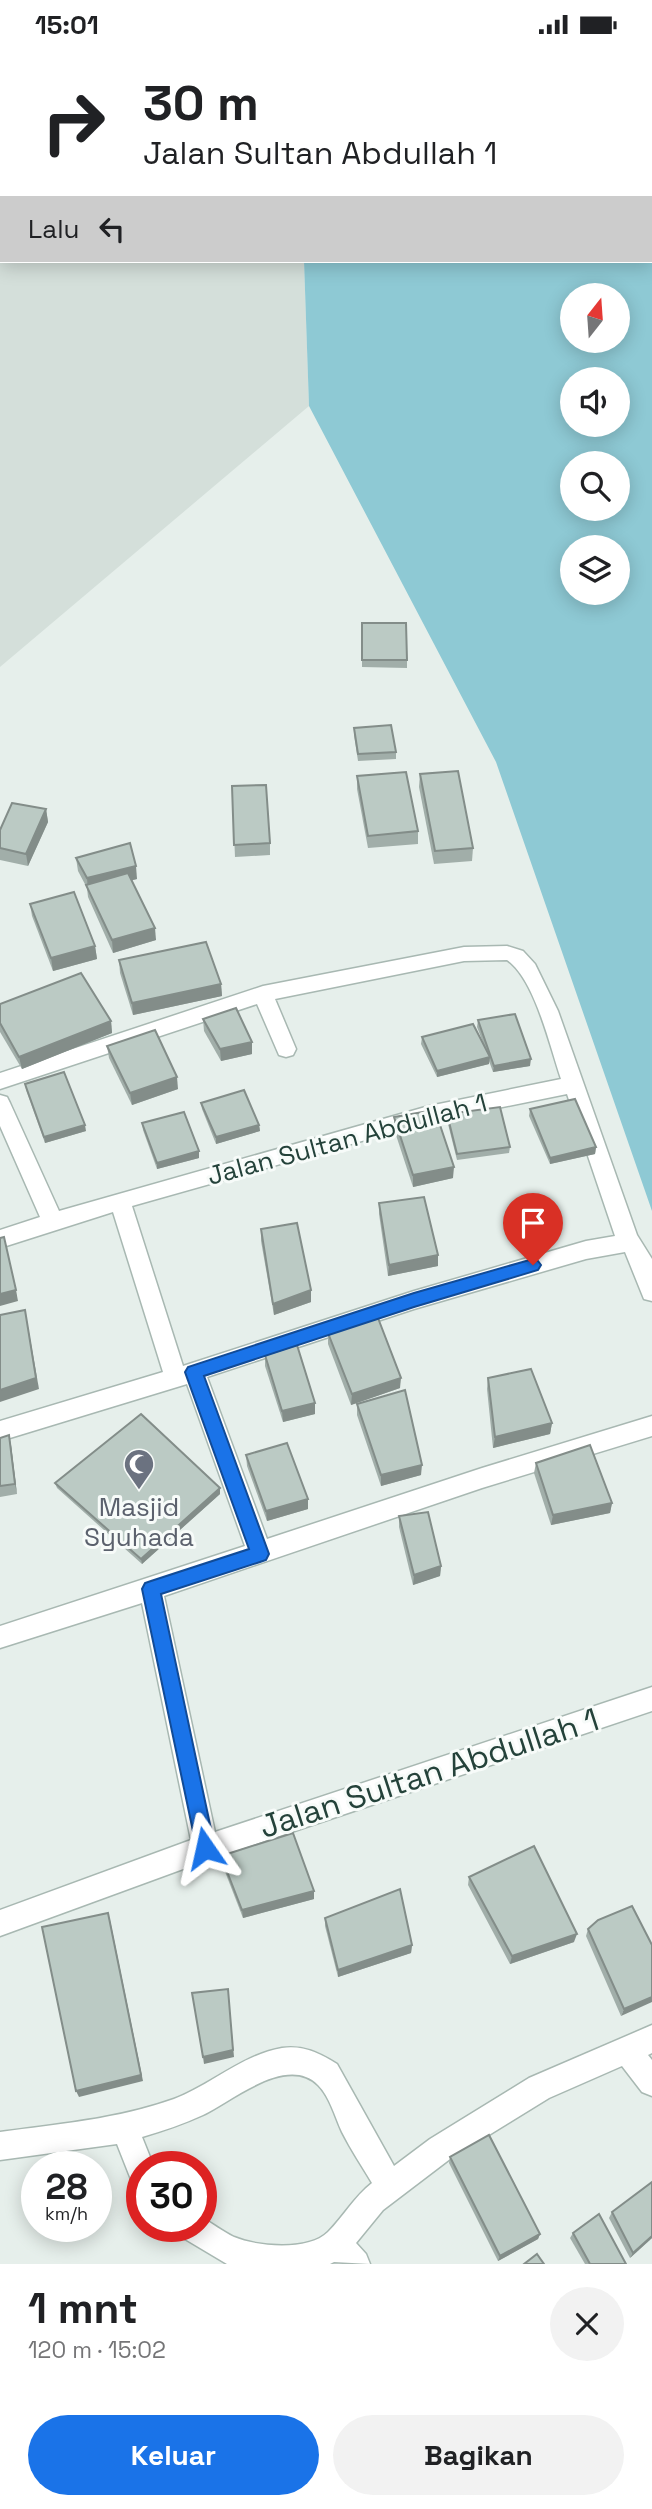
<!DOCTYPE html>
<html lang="id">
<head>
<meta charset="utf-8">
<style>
  body { margin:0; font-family:"Space Grotesk",sans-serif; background:#f2f2f2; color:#202124; height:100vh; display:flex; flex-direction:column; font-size:26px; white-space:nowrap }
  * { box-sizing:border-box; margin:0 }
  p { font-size:23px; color:#757577 }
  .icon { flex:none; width:38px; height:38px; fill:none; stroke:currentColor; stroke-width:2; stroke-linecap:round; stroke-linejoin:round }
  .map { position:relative; height:2215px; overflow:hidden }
  .sheet { display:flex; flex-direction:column; background:#fff; flex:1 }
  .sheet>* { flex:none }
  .guide { position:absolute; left:0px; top:0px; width:653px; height:214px; box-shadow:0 4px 18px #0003; background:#fff; color:#202124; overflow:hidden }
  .needle { width:46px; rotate:17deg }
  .buttons { position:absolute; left:560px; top:234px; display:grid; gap:14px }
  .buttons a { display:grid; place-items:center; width:70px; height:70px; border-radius:50%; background:#fff; box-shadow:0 4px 18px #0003; font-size:35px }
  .speed { position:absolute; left:21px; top:2102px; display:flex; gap:14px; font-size:35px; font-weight:700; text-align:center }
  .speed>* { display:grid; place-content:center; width:91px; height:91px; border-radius:50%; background:#fff; box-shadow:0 4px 18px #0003; line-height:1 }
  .speed small { font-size:18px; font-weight:400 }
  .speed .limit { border:10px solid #d22; background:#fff; color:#111 }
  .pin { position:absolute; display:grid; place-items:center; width:60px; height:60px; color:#fff; margin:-72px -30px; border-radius:50% 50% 50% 0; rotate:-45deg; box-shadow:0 0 7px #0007 }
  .pin .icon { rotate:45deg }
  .me { position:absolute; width:77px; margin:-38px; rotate:349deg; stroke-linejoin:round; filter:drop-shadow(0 0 5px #0008) }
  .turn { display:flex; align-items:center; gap:24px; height:147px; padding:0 28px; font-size:32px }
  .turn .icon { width:91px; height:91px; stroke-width:2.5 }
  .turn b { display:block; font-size:49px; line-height:60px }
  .then { display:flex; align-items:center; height:66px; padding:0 28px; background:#0003; gap:14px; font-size:26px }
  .round { display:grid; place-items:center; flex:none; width:74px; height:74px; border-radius:37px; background:#f2f2f2 }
  .headline { display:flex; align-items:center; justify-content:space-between; height:119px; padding:0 28px }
  h1 { font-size:42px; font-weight:700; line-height:52px }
  .action { display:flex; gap:14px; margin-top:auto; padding:14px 28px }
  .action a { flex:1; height:80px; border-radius:42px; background:#1a73e8; color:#fff; font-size:28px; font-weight:700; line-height:80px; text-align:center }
  .action a+a { background:#f2f2f2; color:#202124 }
  .status { display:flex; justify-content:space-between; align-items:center; height:49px; padding:0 35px; background:#fff; direction:ltr }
  .status svg { height:19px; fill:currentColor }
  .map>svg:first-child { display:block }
</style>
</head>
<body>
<div class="status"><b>15:01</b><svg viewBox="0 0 49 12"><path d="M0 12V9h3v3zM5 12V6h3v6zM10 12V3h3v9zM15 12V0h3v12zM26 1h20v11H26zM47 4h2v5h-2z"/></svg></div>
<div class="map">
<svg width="652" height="2215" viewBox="0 0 652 2215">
  <rect width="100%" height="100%" fill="#e6efeb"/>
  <polygon fill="#d4dfda" points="0,0 243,0 2,2 2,212 304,212 309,357 0,618"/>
  <path fill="#8ec9d4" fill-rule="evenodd" d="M243 0H652V1162L496 713 309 357 304 212H651V2ZM572 247H618V292H572ZM572 331H618V376H572ZM572 415H618V460H572ZM572 499H618V544H572Z"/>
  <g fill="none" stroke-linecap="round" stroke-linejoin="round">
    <g stroke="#a8b8b2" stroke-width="3">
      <g id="street">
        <path d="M507 897 523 902 535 915 558 962 637 1186 652 1210V1252L644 1250 625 1203 586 1210 414 1260 207 1328 267 1490 482 1419 652 1367V1387L482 1439 164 1547 215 1783 652 1638V1662L205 1812 0 1887V1861L191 1791 142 1554 0 1599V1577L245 1497 187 1335 0 1392V1372L163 1323 113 1163 0 1199V1181L40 1168 0 1077V1046L7 1048 10 1054 59 1162 429 1057 561 1030C550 998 535 930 507 911L464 912 275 950 296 1000 293 1006 286 1008 279 1006 257 955 0 1040V1024L263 937 464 898ZM567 1045 615 1187 586 1192 414 1242 183 1317 132 1157 429 1073Z"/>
        <path d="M652 1976V2004L648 2006 652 2011V2047L642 2043 622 2017 549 2049 450 2110 383 2161 356 2194 366 2205 370 2215 334 2213 330 2215H227L180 2187 176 2177H201V2168C212 2174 223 2183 234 2188 258 2198 309 2202 328 2183 344 2167 354 2148 372 2134 362 2117 351 2101 342 2083 335 2068 330 2048 318 2036 287 2005 232 2052 203 2066 183 2075 163 2082 142 2088L154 2118H142V2137L132 2133 117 2095 0 2111V2083C59 2075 118 2070 174 2050 211 2036 242 2006 282 1999 303 1996 319 2004 337 2015L394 2117 430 2090 529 2029Z"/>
      </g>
    </g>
    <use href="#street" fill="#fff" fill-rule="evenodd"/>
  </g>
  <g fill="#a1aea9">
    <polygon points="362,574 407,611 407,619 362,618"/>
    <polygon points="354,679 396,703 396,710 358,712 354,686"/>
    <polygon points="420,725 473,799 472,812 434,815 419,738"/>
    <polygon points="357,727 418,782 418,795 368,799 357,740"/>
    <polygon points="232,737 270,794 270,806 235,808"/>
    <polygon points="46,760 48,773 28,817 0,811 0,781"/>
    <polygon points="76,809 137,830 132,831 156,891 113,904 88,848 87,839 78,822"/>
    <polygon points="30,855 95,897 97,910 53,922 32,867"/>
    <polygon points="119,911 221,935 222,947 133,966 120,924"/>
    <polygon points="0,955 111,972 112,984 22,1020 0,983"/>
    <polygon points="203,970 252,993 252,1005 221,1012 204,982"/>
    <polygon points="478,971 530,1017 493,1023 489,1012 489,1015 437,1028 421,995 422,988 484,996 477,978"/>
    <polygon points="107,997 178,1040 132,1056 109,1009"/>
    <polygon points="25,1035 86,1082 45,1094 26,1041"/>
    <polygon points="201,1054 259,1076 260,1082 216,1095 202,1060"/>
    <polygon points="530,1060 596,1098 595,1105 550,1115 529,1067"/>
    <polygon points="447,1065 510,1098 509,1104 457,1111 447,1071"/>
    <polygon points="394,1068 453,1129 413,1138 394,1080"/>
    <polygon points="142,1074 199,1102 199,1109 157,1120 143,1081"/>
    <polygon points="379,1154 438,1206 438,1217 388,1227 379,1165"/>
    <polygon points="261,1180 311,1253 274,1266 261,1192"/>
    <polygon points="328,1284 400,1339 351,1356 328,1295"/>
    <polygon points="265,1306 315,1365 283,1373 265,1317"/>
    <polygon points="488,1329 552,1374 550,1385 493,1399 487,1340"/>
    <polygon points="357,1355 421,1426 381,1437 357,1366"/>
    <polygon points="0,1389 11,1396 17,1445 0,1448"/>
    <polygon points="246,1406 308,1460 267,1472 247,1417"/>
    <polygon points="536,1414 612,1454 610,1464 551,1476 534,1424"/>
    <polygon points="55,1434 220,1439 220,1445 142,1515 57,1439"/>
    <polygon points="399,1467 441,1517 440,1527 413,1536 399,1478"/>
    <polygon points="221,1807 314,1850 243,1869 222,1815"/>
    <polygon points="469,1828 574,1893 510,1915 468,1836"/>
    <polygon points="325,1869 412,1896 411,1904 338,1928 325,1877"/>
    <polygon points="588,1880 652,1896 621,1967 586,1887"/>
    <polygon points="450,2108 540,2185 538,2190 498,2212 449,2114"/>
    <polygon points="612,2163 652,2189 630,2209 609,2169"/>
    <polygon points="573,2184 626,2215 585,2215 570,2189"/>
  </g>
  <g fill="#838d89">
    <polygon points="46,760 48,773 28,817 26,805"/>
    <polygon points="136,817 137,830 88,842 87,829"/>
    <polygon points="155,879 156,891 113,904 112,891"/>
    <polygon points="95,897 97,910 53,922 51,909"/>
    <polygon points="221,935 222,947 133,966 132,954"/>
    <polygon points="111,972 112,984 22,1020 19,1008"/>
    <polygon points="252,993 252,1005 221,1012 220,1000"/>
    <polygon points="490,1008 489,1015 437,1028 437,1022"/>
    <polygon points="531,1010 530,1017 493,1023 494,1017"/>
    <polygon points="177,1028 178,1040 132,1056 130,1044"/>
    <polygon points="85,1076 86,1082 45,1094 44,1088"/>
    <polygon points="259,1076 260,1082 216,1095 216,1088"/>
    <polygon points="596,1098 595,1105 550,1115 550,1109"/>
    <polygon points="199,1102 199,1109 157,1120 157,1114"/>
    <polygon points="454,1118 453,1129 413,1138 413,1126"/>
    <polygon points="438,1206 438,1217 388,1227 389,1216"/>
    <polygon points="16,1241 18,1252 0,1257 0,1245"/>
    <polygon points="311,1241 311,1253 274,1266 273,1255"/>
    <polygon points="27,1272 39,1340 0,1353 0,1341"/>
    <polygon points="401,1329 400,1339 351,1356 352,1345"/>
    <polygon points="315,1354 315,1365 283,1373 282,1362"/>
    <polygon points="552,1374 550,1385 493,1399 495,1388"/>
    <polygon points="9,1386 11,1396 17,1445 15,1435"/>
    <polygon points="422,1416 421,1426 381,1437 381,1426"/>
    <polygon points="220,1439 220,1445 142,1515 141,1510"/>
    <polygon points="308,1450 308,1460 267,1472 266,1462"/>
    <polygon points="612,1454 610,1464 551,1476 553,1466"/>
    <polygon points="441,1517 440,1527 413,1536 414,1526"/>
    <polygon points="314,1842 314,1850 243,1869 242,1861"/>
    <polygon points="110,1871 143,2032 79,2048 76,2042"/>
    <polygon points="577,1885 574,1893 510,1915 512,1907"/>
    <polygon points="412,1896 411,1904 338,1928 338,1921"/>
    <polygon points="228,1940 234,2008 204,2015 203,2008"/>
    <polygon points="652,1948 652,1953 621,1967 624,1960"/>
    <polygon points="540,2185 538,2190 498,2212 500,2207"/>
    <polygon points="652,2187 652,2189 630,2209 633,2204"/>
  </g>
  <g fill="#bbcac4" stroke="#838d89" stroke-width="2">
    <polygon points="362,574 406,574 407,611 362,611"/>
    <polygon points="391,676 396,703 358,705 354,679"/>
    <polygon points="458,722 473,799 435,802 420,725"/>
    <polygon points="406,723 418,782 368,787 357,727"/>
    <polygon points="266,736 270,794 234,796 232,737"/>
    <polygon points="12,754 46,760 26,805 0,799 0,781"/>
    <polygon points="130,794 136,817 87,829 76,809"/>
    <polygon points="128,824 155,879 112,891 86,836"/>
    <polygon points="74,843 95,897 51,909 30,855"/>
    <polygon points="206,893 221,935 132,954 119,911"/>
    <polygon points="81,924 111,972 19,1008 0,974 0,955"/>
    <polygon points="236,959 252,993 220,1000 203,970"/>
    <polygon points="515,965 531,1010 494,1017 478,971"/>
    <polygon points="473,975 490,1008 437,1022 422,988"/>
    <polygon points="155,981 177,1028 130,1044 107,997"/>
    <polygon points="64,1023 85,1076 44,1088 25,1035"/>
    <polygon points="244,1041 259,1076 216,1088 201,1054"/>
    <polygon points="575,1050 596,1098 550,1109 530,1060"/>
    <polygon points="500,1058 510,1098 457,1105 447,1065"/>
    <polygon points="435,1061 454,1118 413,1126 394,1068"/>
    <polygon points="184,1063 199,1102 157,1114 142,1074"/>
    <polygon points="424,1148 438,1206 389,1216 379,1154"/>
    <polygon points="297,1174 311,1241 273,1255 261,1180"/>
    <polygon points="4,1188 16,1241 0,1245 0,1189"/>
    <polygon points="25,1261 36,1329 0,1341 0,1266"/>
    <polygon points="378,1269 401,1329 352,1345 328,1284"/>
    <polygon points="297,1296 315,1354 282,1362 265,1306"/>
    <polygon points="531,1320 552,1374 495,1388 488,1329"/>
    <polygon points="405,1341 422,1416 381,1426 357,1355"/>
    <polygon points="141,1365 220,1439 141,1510 55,1434"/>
    <polygon points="9,1386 15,1435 0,1437 0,1389"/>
    <polygon points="287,1394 308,1450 266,1462 246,1406"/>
    <polygon points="590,1396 612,1454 553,1466 536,1414"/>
    <polygon points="428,1463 441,1517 414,1526 399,1467"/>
    <polygon points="293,1784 314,1842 242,1861 221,1807"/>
    <polygon points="534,1797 577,1885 512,1907 469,1828"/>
    <polygon points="400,1840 412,1896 338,1921 325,1869"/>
    <polygon points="632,1857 652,1896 652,1948 624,1960 588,1880 598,1871"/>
    <polygon points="108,1864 141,2026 76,2042 42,1878"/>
    <polygon points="228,1940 233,2001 203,2008 192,1944"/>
    <polygon points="489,2086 540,2185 500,2207 450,2108"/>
    <polygon points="652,2133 652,2187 633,2204 612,2163"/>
    <polygon points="599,2165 626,2215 590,2215 573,2184"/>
    <polygon points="537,2205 544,2215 524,2215"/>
  </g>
  <polygon fill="#1a73e8" stroke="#114b97" stroke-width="2" points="533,1210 538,1212 541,1216 538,1221 414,1258 204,1327 269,1505 266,1511 260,1513 161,1545 215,1799 212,1806 205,1809 198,1806 142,1540 145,1534 151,1532 249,1500 185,1323 188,1318 414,1244"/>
  <defs>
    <g id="mosque-pin" transform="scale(1.575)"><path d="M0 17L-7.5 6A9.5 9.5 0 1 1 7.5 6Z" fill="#6b7280" stroke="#f7fbf9"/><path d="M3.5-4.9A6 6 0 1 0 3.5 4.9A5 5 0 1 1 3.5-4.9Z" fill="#fff"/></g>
  </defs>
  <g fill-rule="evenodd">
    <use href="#mosque-pin" x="139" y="1415"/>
  </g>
  <g text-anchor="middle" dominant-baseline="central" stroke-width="6" stroke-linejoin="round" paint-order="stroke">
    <g font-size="26" fill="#24423a" stroke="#f7fbf9">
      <text transform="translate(347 1090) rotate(-15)">Jalan Sultan Abdullah 1</text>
    </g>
    <g font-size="26" fill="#5b616d" stroke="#f7fbf9">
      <text x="139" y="1458">Masjid<tspan x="139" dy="30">Syuhada</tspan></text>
    </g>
    <g font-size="32" fill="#24423a" stroke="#f7fbf9">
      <text transform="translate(429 1724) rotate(-18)">Jalan Sultan Abdullah 1</text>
    </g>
  </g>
</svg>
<div class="buttons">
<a><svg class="needle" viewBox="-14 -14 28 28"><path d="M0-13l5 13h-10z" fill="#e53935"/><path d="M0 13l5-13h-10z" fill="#757577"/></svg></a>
<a><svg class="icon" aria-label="sound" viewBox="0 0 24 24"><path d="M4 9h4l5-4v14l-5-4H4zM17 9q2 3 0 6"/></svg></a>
<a><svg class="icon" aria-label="search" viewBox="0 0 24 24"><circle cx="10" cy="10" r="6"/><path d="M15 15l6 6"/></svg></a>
<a><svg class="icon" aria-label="layers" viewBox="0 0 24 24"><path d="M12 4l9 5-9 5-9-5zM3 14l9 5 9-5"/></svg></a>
</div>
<div class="speed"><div>28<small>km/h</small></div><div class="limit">30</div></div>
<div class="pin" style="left:533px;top:1216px;background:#d93025"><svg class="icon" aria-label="arrive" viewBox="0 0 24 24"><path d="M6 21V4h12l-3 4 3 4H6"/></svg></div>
<svg class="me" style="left:205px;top:1799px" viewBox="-20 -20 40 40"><path d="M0-17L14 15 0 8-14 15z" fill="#1a73e8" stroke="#fff" stroke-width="4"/></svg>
<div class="guide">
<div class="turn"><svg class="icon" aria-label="right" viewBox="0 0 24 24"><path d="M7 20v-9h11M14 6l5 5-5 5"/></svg><div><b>30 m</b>Jalan Sultan Abdullah 1</div></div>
<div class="then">Lalu<svg class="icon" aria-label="left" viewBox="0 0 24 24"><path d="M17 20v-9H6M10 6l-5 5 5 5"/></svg></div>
</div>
</div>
<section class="sheet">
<div class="headline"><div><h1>1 mnt</h1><p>120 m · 15:02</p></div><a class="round"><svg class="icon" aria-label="close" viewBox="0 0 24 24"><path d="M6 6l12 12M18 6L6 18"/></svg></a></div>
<div class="action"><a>Keluar</a><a>Bagikan</a></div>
</section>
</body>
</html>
